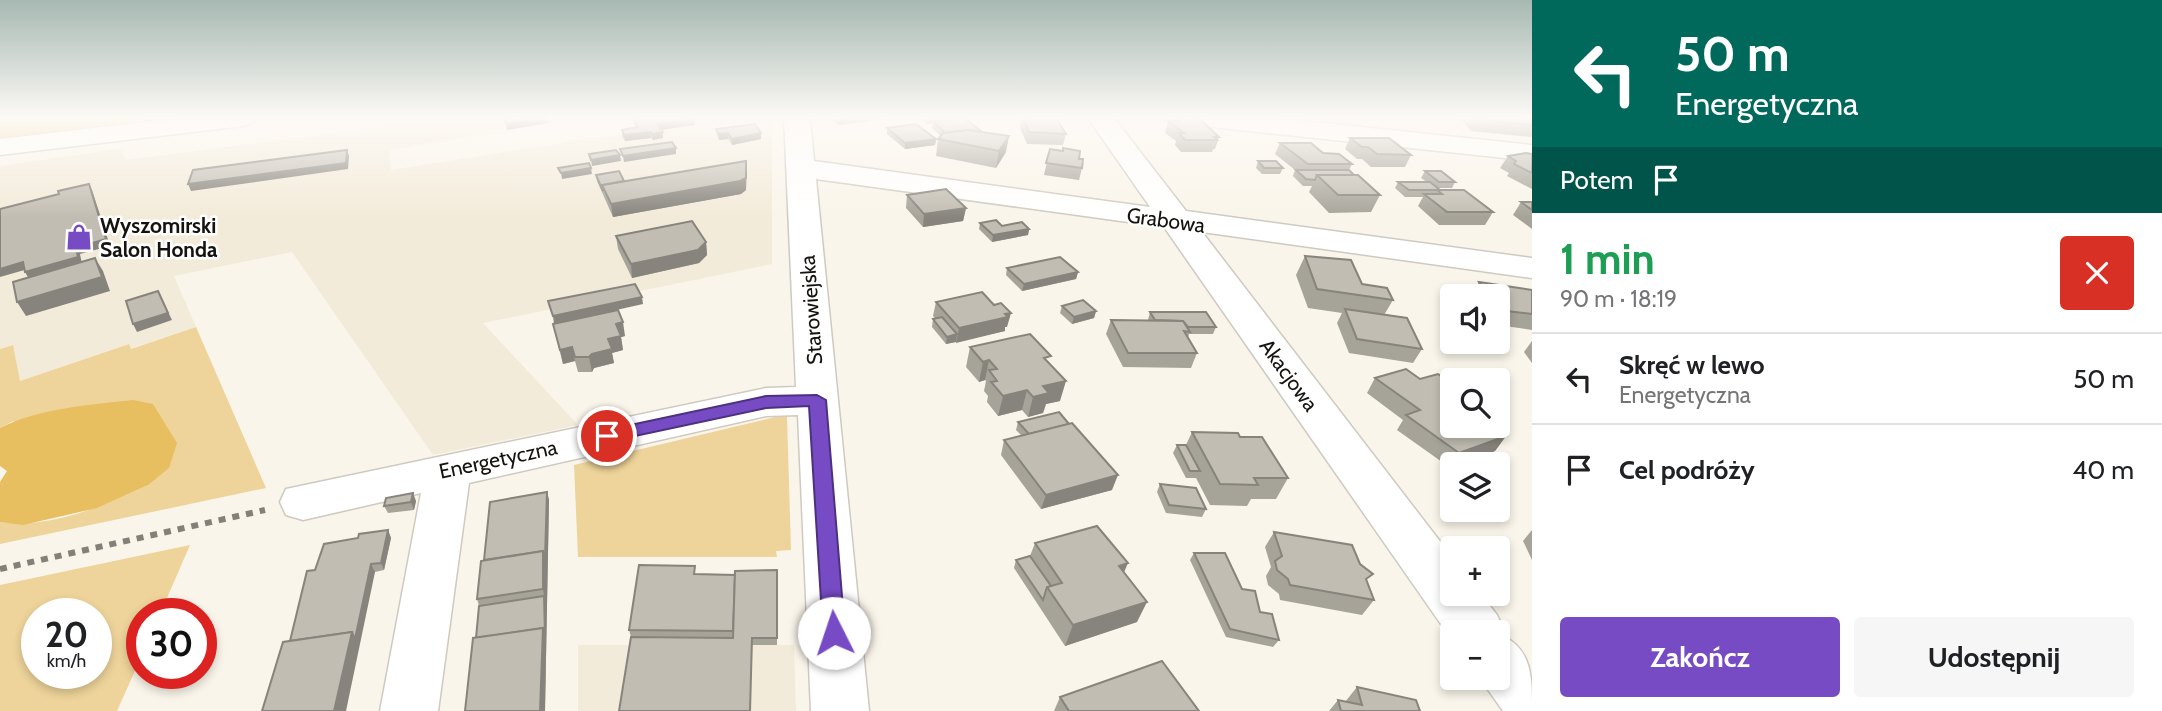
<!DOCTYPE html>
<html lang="pl">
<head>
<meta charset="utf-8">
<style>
  body { margin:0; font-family:Cabin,sans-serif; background:#f6f6f6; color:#202124; height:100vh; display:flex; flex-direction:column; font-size:26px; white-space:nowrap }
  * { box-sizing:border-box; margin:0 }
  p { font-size:23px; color:#757577 }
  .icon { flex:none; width:38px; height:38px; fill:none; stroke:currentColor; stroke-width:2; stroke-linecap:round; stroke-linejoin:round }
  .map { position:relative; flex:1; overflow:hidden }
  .side { display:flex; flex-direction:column; background:#fff; width:630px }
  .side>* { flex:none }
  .banner { background:#00695c; color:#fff; overflow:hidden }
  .tools { position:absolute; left:1440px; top:284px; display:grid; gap:14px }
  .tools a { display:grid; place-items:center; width:70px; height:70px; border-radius:7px; background:#fff; box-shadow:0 4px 10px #0003; font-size:35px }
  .speed { position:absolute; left:21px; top:598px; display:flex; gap:14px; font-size:35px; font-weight:700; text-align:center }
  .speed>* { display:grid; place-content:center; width:91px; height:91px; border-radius:50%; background:#fff; box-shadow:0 4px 10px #0003; line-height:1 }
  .speed small { font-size:18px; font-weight:400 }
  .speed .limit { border:10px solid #d22; background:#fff; color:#111 }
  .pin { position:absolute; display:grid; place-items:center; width:60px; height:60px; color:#fff; margin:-30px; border:4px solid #fff; border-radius:50%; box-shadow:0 2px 7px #0007 }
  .me { position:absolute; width:77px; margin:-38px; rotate:356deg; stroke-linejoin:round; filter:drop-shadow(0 0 5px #0008) }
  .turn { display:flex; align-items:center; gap:24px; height:147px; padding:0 28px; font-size:32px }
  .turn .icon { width:91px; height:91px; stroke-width:2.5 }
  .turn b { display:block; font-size:49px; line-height:60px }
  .then { display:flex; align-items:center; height:66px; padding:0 28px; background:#0003; gap:14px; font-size:26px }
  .round { display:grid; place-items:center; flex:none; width:74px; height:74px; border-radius:7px; background:#f6f6f6 }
  .head { display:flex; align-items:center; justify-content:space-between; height:119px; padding:0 28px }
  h1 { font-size:42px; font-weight:800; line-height:52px; color:#1e9e55 }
  .cta { display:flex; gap:14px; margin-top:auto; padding:14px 28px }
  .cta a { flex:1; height:80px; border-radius:7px; background:#774bc4; color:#fff; font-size:28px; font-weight:800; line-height:80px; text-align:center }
  .cta a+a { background:#f6f6f6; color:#202124 }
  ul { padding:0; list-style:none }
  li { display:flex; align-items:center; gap:21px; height:91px; padding:0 28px; border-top:2px solid #e0e0e0 }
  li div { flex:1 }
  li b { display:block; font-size:26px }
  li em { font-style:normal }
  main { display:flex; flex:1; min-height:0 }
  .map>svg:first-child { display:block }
</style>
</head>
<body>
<main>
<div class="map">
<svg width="1532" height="711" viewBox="0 0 1532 711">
  <rect width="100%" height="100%" fill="#faf5ea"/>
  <g fill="#f3ebd9">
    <polygon points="399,118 560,118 562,121 389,150 391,170 594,138 747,118 772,118 772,264 483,323 578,425 433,455 292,252 174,276 196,327 130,349 128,344 20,381 12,345 0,349 0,166 120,149 126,160 385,127"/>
    <polygon points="578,645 794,645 796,711 578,711"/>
  </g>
  <g fill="#eed49a" fill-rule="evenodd">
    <polygon points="0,118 175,118 144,125 0,142"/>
    <path d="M196 327 266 488 0 544V522C51 529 102 506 148 485L13 421 0 428V349L13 345 20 381 129 344 131 349Z"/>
    <polygon points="784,415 787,417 791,550 776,551 777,557 578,557 574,465"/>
    <path d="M190 545 160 614H142V655L117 711H0V585ZM96 614V674H37V614Z"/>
  </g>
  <path fill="#e7bf61" d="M133 400 153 404 177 443 169 468 148 485 97 508 23 525 0 522V482L7 471 0 466V428C39 408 89 405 133 400Z"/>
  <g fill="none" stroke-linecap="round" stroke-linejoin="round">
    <g stroke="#cfcac0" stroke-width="3">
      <g id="minor">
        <polygon points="179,118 256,118 252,123 243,126 0,155 0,139"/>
        <path d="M784 118H810L814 161 1150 207 1088 118H1114L1186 211 1532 258V278L1202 232 1452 557V593H1480L1497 615 1505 632 1503 636C1532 650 1532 677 1532 711H1503L1479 677H1498V632H1452V640L1164 227 816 179 869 711H811L798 415 766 416 469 483 438 711H380L421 493 303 520 286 515 280 502 286 489 766 388 796 387Z"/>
        <polygon points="1189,118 1275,118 1532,145 1532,161 1202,126 1193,123"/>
      </g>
    </g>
    <polyline stroke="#848079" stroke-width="6" stroke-dasharray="7 7" stroke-linecap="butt" points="0,569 265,510"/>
    <use href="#minor" fill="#fff" fill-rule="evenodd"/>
  </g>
  <g fill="#a6a399">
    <polygon points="832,118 892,118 838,125 832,120"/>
    <polygon points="921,118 957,118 1006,152 996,168 936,156 938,139 941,136 932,128 933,123 927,124"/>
    <polygon points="1022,118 1056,118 1066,134 1063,145 1027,144 1020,128"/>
    <polygon points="1176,118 1219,137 1215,149 1213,149 1212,152 1181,152 1175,145 1176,141 1165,133 1168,121 1174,121"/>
    <polygon points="1460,118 1530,118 1532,120 1532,136 1531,137 1471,131"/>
    <polygon points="634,119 695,125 661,130 663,138 653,140 651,138 625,141 622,136 622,130 635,127"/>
    <polygon points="887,128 936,139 935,145 905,149 887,134"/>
    <polygon points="716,129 761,133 761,139 732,145 728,139 719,140 717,135"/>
    <polygon points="1350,138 1411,155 1405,167 1371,167 1362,159 1357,159 1345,149"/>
    <polygon points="1280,143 1323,153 1352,164 1349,170 1380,195 1371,212 1329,213 1309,192 1312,186 1303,186 1293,176 1295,170 1275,154"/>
    <polygon points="1063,148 1079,159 1082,168 1079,180 1044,175 1050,149 1062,150"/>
    <polygon points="1532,154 1532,189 1507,176 1509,173 1500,168 1508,156"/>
    <polygon points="1258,161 1283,168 1280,174 1262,174 1256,168"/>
    <polygon points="1425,171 1455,182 1452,188 1438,188 1440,190 1493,212 1485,225 1439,225 1418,206 1423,197 1405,197 1395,188 1398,182 1427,182 1421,178"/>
    <polygon points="747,173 746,190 741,194 613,217 597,181 596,175 624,181"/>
    <polygon points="907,195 966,208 963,221 923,227 906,208"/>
    <polygon points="1521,202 1532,202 1532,229 1513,215"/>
    <polygon points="980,223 1002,226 1029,229 1028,235 992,242 979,229"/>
    <polygon points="616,236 706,242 707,255 699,263 632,278 618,249"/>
    <polygon points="1305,256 1393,300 1384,315 1422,349 1413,363 1349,353 1337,323 1342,313 1308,308 1296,275"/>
    <polygon points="1007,268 1078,272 1076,279 1022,291 1006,275"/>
    <polygon points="1479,282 1532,290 1532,330 1498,325 1498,296 1471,296"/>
    <polygon points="936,302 1007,327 1005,327 1005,331 946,344 932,327 933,319 936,319 933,316"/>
    <polygon points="1062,306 1096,311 1094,318 1072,324 1060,313"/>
    <polygon points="1150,312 1216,327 1213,334 1189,334 1188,338 1197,353 1191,368 1123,367 1106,334 1111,320 1148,320"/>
    <polygon points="553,324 625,336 621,337 623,350 612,353 614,363 594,368 592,372 578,372 575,361 563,364"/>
    <polygon points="1532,341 1532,363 1524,352"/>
    <polygon points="970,347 1049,363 1060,401 1046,404 1043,413 1028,417 1022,410 998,416 987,402 988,396 984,391 986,381 985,380 979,382 966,367"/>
    <polygon points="1375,378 1420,379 1452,425 1506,436 1495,451 1449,467 1397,430 1403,420 1367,393"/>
    <polygon points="1018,422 1069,424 1112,490 1041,509 1001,455 1004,440 1022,436 1016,430"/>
    <polygon points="1192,432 1240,437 1288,478 1276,499 1251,499 1247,506 1210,505 1196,478 1186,478 1173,453 1177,445 1186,445"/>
    <polygon points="1160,484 1206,509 1202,517 1166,513 1157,492"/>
    <polygon points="547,492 549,500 545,711 465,711 476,638 479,606 477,599 484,560"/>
    <polygon points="416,501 414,510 388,513 384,506"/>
    <polygon points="388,530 391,538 384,570 375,572 290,641 358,538"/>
    <polygon points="1532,530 1532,560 1523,541"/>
    <polygon points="1274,532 1367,582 1374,600 1362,615 1280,600 1279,594 1268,585 1266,576 1271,567 1265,547"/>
    <polygon points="1035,543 1124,572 1137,622 1065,646 1014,568 1016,560 1030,556"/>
    <polygon points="1194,553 1242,589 1279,640 1273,647 1226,637 1190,560"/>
    <polygon points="695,566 695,574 735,575 777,570 777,645 752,645 631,637 629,630"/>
    <polygon points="1357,687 1420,711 1329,711 1338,700 1345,702"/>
    <polygon points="1060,697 1199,711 1054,711"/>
  </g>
  <g fill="#87847d">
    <polygon points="548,118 549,123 507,130 506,124"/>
    <polygon points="850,118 892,118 838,125 838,120"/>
    <polygon points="928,118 957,118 957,120 927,124"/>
    <polygon points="695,119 695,125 658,130 657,124"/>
    <polygon points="651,132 651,138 625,141 624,135"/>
    <polygon points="663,132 663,138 653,140 652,134"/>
    <polygon points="728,133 728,139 719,140 719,134"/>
    <polygon points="761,133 761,139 732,145 732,139"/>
    <polygon points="1009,136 1006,152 996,168 999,151"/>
    <polygon points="936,139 935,145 905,149 905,143"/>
    <polygon points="676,148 676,154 624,162 623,156"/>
    <polygon points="347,150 349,156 348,169 191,191 188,184"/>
    <polygon points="620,155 621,161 592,166 591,160"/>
    <polygon points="746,161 746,190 741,194 613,217 611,204"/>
    <polygon points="591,168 592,174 562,179 561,173"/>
    <polygon points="89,184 92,190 110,246 80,254 82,264 29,279 25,272 76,248"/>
    <polygon points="966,208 963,221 923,227 924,214"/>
    <polygon points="1029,229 1028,235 992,242 993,235"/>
    <polygon points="706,242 707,255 699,263 632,278 631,264"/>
    <polygon points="95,258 103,271 110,291 26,316 17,302"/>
    <polygon points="23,262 28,269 0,277 0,269"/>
    <polygon points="1078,272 1076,279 1022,291 1024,284"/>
    <polygon points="158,291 172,320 137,332 133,324"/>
    <polygon points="642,297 643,304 554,324 553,316"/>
    <polygon points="1096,311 1094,318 1072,324 1074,317"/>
    <polygon points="1011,313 1007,327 1005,327 1005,331 956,343 959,328"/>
    <polygon points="623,322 625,336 621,337 623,350 612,353 614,363 594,368 592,372 589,357 608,339 616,324"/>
    <polygon points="957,334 956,342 946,344 947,337"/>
    <polygon points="572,347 575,361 563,364 560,350"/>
    <polygon points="989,360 985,380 979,382 983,362"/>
    <polygon points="1066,381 1060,401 1046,404 1043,413 1028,417 1033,397 1043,386"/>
    <polygon points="1027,390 1022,410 998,416 1003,396"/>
    <polygon points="1506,436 1495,451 1459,464 1452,464 1452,466 1449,467 1459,453"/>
    <polygon points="1118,475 1112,490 1041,509 1046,495"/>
    <polygon points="547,492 549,500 545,711 540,711 544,596 543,589 543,551"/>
    <polygon points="413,493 416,501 414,510 411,502"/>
    <polygon points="388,530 391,538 384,570 381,563"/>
    <polygon points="1128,563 1119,584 1119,566"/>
    <polygon points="371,564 375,572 346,711 334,711 352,632"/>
    <polygon points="1147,602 1137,622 1065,646 1073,625"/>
  </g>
  <g fill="#c1bdb2" stroke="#87847d" stroke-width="2">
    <polygon points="504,118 545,118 506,124"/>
    <polygon points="644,118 694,118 695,119 657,124 663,132 652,134 651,132 624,135 622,130 638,127 634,119"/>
    <polygon points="964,118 981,131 968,130 946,133 933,122"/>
    <polygon points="1023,118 1056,118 1066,134 1029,132"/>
    <polygon points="1176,118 1199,118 1219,137 1214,137 1217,140 1185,140 1179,133 1184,133 1168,121 1179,121"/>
    <polygon points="1476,118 1530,118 1532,120 1532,125 1478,120"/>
    <polygon points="755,124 761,133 732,139 728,133 719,134 716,129"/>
    <polygon points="916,124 936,139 905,143 887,128"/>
    <polygon points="968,130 1009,136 999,151 938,139 943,133"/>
    <polygon points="1350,138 1389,138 1411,155 1377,154 1368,147 1362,147"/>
    <polygon points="672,142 676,148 623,156 620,149"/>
    <polygon points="1280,143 1311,143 1323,153 1339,154 1352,164 1308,164"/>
    <polygon points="1063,148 1080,151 1079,159 1083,159 1082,168 1046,163 1050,149 1063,151"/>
    <polygon points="347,150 346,163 188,184 193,170"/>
    <polygon points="616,150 620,155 591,160 589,154"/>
    <polygon points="1526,153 1532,154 1532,173 1514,164 1516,161 1508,156"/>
    <polygon points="746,161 746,178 740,181 611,204 602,185"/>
    <polygon points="1258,161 1276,161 1283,168 1264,168"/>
    <polygon points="589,163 591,168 561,173 558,168"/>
    <polygon points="1296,170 1349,170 1354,175 1317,175 1315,180 1306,179"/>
    <polygon points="619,171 624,181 602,185 603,191 596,175"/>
    <polygon points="1425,171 1441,171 1455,182 1439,182"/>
    <polygon points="1317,175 1358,175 1380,195 1338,195"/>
    <polygon points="1398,182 1430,182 1440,190 1409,190"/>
    <polygon points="89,184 106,239 76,248 78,257 25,272 23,262 0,269 0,209 59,194 58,191"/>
    <polygon points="946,189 966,208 924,214 907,195"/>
    <polygon points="1437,190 1464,190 1493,212 1447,212 1424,194 1442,194"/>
    <polygon points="1521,202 1532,202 1532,210"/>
    <polygon points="996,220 1002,226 1022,222 1029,229 993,235 980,223"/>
    <polygon points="692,221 706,242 698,250 631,264 616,236"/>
    <polygon points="1305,256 1351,260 1362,284 1387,288 1393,300 1317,289"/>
    <polygon points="1060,257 1078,272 1024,284 1007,268"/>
    <polygon points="95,258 102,277 17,302 13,282"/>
    <polygon points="1479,282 1532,290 1532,314 1498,310 1498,296 1488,296"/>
    <polygon points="635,284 642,297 553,316 548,301"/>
    <polygon points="158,291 168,313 133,324 126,301"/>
    <polygon points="982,292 994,305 1001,303 1011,313 1005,314 1008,317 959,328 936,302"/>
    <polygon points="1083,300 1096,311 1074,317 1062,306"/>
    <polygon points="1345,309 1407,318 1422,349 1357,339"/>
    <polygon points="618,310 623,322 616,324 621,336 608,339 612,349 592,354 589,357 575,357 572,347 560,350 553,324"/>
    <polygon points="1150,312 1206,312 1216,327 1188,327 1183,321 1155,320"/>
    <polygon points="942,317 957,334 947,337 933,319"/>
    <polygon points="1111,320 1183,321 1190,332 1184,331 1197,353 1128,353"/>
    <polygon points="1030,334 1051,356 1044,358 1066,381 1043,386 1049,393 1033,397 1027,390 1003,396 991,382 997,381 989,370 997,369 989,360 983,362 970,347"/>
    <polygon points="1406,369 1420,379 1438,374 1452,384 1452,425 1490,425 1506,436 1459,453 1406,415 1420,410 1375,378"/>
    <polygon points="1059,412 1069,424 1029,434 1018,422"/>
    <polygon points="1072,423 1118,475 1046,495 1004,440"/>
    <polygon points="1192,432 1238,433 1240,437 1262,437 1288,478 1254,478 1258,485 1220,484"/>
    <polygon points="1177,445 1186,445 1200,471 1190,471"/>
    <polygon points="1160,484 1196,488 1206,509 1169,505"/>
    <polygon points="547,492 545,558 543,551 484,560 490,502"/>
    <polygon points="413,493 411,502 384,506 386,498"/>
    <polygon points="1097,526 1128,563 1119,566 1147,602 1073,625 1047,587 1062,583 1035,543"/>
    <polygon points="388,530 381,563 371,564 355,639 352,632 290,641 307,571 315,570 324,544 358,538 359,534"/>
    <polygon points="1274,532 1352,545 1360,564 1373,574 1366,579 1374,600 1290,585 1288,579 1277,570 1275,561 1282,556"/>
    <polygon points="543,551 543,589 477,599 481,561"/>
    <polygon points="1194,553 1225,553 1242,589 1255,591 1260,612 1272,614 1279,640 1230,629"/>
    <polygon points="1030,556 1051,586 1047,587 1043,600 1016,560"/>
    <polygon points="639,565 695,566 694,574 735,575 733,631 629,630"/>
    <polygon points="777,570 777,638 752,638 750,711 619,711 631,637 733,638 735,571"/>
    <polygon points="544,596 545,635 543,628 476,638 479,606"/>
    <polygon points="543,628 540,711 465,711 473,638"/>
    <polygon points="352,632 334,711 262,711 283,642"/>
    <polygon points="1162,661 1199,711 1069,711 1060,697"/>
    <polygon points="1357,687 1416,700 1420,711 1341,711 1338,700 1362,705"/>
  </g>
  <linearGradient id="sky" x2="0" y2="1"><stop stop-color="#a7b8b2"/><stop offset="0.54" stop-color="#fdfaf6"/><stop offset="1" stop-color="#fdfaf6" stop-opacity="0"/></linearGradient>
  <rect width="1532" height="218" fill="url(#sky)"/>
  <polygon fill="#774bc4" stroke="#4d317f" stroke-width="2" points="817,395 826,400 845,633 842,640 834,643 826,640 823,633 809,406 766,408 607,442 601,440 598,436 601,431 607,430 766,396"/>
  <defs>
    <g id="shop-bare" transform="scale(2.1)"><path d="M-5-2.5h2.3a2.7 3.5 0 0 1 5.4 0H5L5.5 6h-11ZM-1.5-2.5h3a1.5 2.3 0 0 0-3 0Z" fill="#774bc4" stroke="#fff" stroke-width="2.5" paint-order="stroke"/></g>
  </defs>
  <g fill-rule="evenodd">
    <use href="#shop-bare" x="79" y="237"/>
  </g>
  <g text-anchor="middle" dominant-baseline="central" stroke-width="5" stroke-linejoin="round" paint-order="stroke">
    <g font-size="21" fill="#15130f" stroke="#fff">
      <text transform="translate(1166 220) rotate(8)">Grabowa</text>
      <text transform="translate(811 310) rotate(-94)">Starowiejska</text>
      <text transform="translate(1289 375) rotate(54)">Akacjowa</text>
      <text transform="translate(498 459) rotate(-12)">Energetyczna</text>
    </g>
    <g font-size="21" font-weight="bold" fill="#15130f" stroke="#fff" text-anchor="start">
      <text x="100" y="225">Wyszomirski<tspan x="100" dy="24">Salon Honda</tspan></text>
    </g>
  </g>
</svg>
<div class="tools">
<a><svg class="icon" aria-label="sound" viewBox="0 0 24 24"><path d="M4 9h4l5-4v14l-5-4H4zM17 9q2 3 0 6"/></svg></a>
<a><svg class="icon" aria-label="search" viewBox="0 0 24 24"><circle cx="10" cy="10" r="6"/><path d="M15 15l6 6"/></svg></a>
<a><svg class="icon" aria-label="layers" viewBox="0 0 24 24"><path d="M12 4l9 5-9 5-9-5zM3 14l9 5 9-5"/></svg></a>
<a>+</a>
<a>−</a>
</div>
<div class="speed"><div>20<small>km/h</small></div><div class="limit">30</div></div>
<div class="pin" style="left:607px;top:436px;background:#d93025"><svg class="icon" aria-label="arrive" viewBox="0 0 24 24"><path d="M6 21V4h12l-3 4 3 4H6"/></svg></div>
<svg class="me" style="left:834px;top:633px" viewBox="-20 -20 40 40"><circle r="19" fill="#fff"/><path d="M0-13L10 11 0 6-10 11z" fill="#774bc4"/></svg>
</div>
<section class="side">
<div class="banner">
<div class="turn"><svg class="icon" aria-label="left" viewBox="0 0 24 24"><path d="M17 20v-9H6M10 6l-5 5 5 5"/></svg><div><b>50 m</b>Energetyczna</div></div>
<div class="then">Potem<svg class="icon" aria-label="arrive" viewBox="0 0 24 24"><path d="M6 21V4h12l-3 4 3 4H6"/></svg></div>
</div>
<div class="head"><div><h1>1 min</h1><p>90 m · 18:19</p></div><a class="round" style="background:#d93025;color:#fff"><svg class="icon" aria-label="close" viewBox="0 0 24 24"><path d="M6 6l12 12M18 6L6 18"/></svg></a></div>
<ul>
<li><svg class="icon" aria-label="left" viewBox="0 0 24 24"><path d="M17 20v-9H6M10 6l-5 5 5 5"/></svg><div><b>Skręć w lewo</b><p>Energetyczna</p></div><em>50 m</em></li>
<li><svg class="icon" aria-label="arrive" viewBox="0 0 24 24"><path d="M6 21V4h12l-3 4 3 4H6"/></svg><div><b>Cel podróży</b></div><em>40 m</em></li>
</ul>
<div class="cta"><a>Zakończ</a><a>Udostępnij</a></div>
</section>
</main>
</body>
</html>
